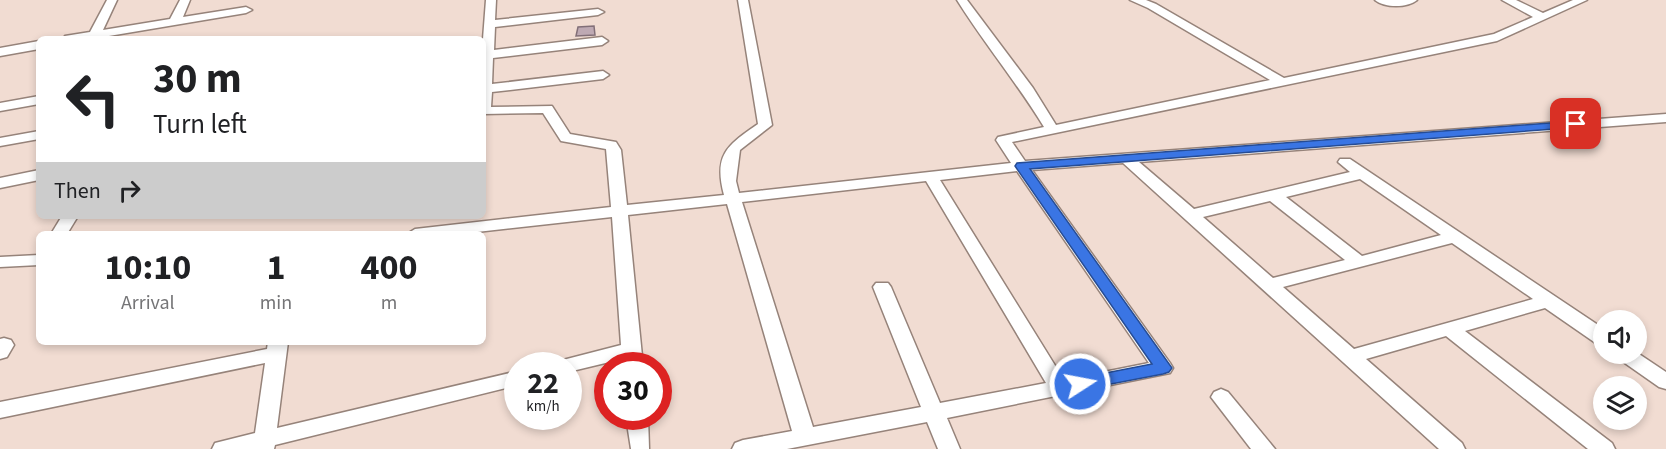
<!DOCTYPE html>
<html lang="en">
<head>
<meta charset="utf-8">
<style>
  body { margin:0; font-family:"Source Sans 3",sans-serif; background:#f6f6f6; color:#202124; height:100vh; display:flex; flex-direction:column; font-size:22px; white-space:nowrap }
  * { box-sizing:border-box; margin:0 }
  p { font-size:20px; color:#757577 }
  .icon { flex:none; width:33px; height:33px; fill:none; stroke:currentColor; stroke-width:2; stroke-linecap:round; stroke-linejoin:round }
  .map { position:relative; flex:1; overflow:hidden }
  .details { position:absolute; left:36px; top:231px; width:450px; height:114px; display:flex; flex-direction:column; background:#fff; border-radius:9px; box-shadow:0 3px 9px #0003 }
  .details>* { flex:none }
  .hud { position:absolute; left:36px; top:36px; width:450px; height:183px; border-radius:9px; box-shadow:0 3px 9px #0003; background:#fff; color:#202124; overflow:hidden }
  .controls { position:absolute; left:1593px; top:310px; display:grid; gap:12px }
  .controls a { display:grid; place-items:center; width:54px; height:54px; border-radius:50%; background:#fff; box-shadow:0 3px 9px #0003; font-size:30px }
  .speed { position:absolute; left:504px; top:352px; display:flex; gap:12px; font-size:30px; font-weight:700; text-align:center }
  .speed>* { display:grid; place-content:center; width:78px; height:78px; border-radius:50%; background:#fff; box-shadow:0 3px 9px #0003; line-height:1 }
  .speed small { font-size:15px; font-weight:400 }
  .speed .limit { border:9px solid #d22; background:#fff; color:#111 }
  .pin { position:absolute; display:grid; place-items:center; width:51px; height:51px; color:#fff; margin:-26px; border-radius:12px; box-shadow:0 3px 9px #0006 }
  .me { position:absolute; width:66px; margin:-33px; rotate:79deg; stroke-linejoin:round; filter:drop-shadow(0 0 4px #0008) }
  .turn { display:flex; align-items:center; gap:21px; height:126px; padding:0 18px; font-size:27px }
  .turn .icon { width:78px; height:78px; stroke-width:2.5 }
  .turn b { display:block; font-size:42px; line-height:51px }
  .then { display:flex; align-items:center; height:57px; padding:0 18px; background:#0003; gap:12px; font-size:22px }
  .eta { display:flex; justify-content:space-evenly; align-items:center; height:102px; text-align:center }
  .eta b { font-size:36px; font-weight:700; line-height:42px }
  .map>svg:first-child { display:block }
</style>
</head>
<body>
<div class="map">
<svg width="1666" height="449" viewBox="0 0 1666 449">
  <rect width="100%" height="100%" fill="#f1dcd2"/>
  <polygon fill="#bea9b3" stroke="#826f78" stroke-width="1.5" points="594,26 595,35 576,36 578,27"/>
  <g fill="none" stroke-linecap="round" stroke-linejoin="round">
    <g stroke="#96837a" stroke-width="3">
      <g id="street">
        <polygon points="107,0 117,0 103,30 170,19 180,0 190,0 183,17 246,7 252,10 246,13 91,39 63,39 65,36 90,32"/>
        <path d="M486 0H496L495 20 598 9 604 12 598 15 495 27 494 50 602 37 608 41 602 45 493 58 492 84 603 71 609 75 603 79 492 92 491 107 552 106 570 134 616 142 621 150 627 205 724 195C713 154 728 145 758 124L738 0H748L772 125 740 150 736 181 739 193 1011 163 996 140 998 137 1044 127C1017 83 984 43 957 0H967L1033 88 1056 125 1270 80 1148 8 1130 0H1146L1156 4 1284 78 1494 34 1533 17 1502 0H1516L1543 13 1573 0H1587L1497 41 1012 142 1025 161 1666 114V122L1139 162 1194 209 1350 172 1338 162 1340 159H1350L1604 329V346L1597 344 1545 308 1465 331 1612 443 1615 449H1588L1446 336 1366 359 1462 443 1465 449H1439L1123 163 1032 170 1170 363 1173 368 1170 373 947 418 960 449H938L927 422 787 449H732L735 443 743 440 792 431 727 204 628 215 643 366H623L622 359 568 372V366H556L559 361 621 345 612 217 459 234H407L415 229 611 207 606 149 561 141 543 113 483 114V39ZM1017 171 1149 363 1064 380 940 180ZM1360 179 1441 235 1362 256 1286 197ZM926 181 1046 383 940 403 891 287 888 283H876L873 287 921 407 813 427 742 202ZM1270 201 1345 260 1273 278 1203 217ZM1452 243 1533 299 1354 349 1283 287Z"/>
        <path d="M1375 0H1417C1407 8 1385 8 1375 0Z"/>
        <polygon points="39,41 39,49 0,56 0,48"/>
        <polygon points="39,96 39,104 0,111 0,103"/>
        <polygon points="39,131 39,139 0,146 0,138"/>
        <polygon points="39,170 39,180 0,188 0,178"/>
        <polygon points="62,216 78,216 67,234 51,234"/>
        <polygon points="39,255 39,265 0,267 0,257"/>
        <polygon points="4,338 11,340 14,345 7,357 0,359 0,339"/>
        <polygon points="268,342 288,342 277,428 518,371 518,385 275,445 274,449 212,449 215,443 255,433 265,363 0,418 0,402 267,349"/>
        <polygon points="1636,352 1666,372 1666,389 1659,387 1619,359 1616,354 1636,354"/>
        <polygon points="1221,389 1228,392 1275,449 1251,449 1211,397 1214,392"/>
        <polygon points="626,417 648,417 649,449 631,449"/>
      </g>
    </g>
    <use href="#street" fill="#fff" fill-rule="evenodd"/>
  </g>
  <polygon fill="#3a75e4" stroke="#264c94" stroke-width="1.5" points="1576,121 1582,124 1581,127 1030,169 1172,368 1169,372 1163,374 1080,390 1074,388 1072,384 1074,380 1080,378 1152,364 1015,166 1017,163"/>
</svg>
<div class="controls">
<a><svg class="icon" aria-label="sound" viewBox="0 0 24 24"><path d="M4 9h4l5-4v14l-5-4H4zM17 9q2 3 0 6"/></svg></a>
<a><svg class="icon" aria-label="layers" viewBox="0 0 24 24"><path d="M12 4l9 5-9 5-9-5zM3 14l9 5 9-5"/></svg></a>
</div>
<div class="speed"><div>22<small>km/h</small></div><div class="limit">30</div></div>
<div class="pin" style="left:1576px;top:124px;background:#d93025"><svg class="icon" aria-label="arrive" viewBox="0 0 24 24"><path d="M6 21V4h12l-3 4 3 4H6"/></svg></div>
<svg class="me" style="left:1080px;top:384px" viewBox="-20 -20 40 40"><circle r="17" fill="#3a75e4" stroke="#fff" stroke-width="3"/><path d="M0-11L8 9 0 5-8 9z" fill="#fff"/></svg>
<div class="hud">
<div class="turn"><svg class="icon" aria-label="left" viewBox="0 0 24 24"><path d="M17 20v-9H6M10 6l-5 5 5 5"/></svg><div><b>30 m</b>Turn left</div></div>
<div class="then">Then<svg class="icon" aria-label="right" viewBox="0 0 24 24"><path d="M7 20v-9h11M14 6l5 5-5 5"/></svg></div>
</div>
<section class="details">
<div class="eta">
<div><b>10:10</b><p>Arrival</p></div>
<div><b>1</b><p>min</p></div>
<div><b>400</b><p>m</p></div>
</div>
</section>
</div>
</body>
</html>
